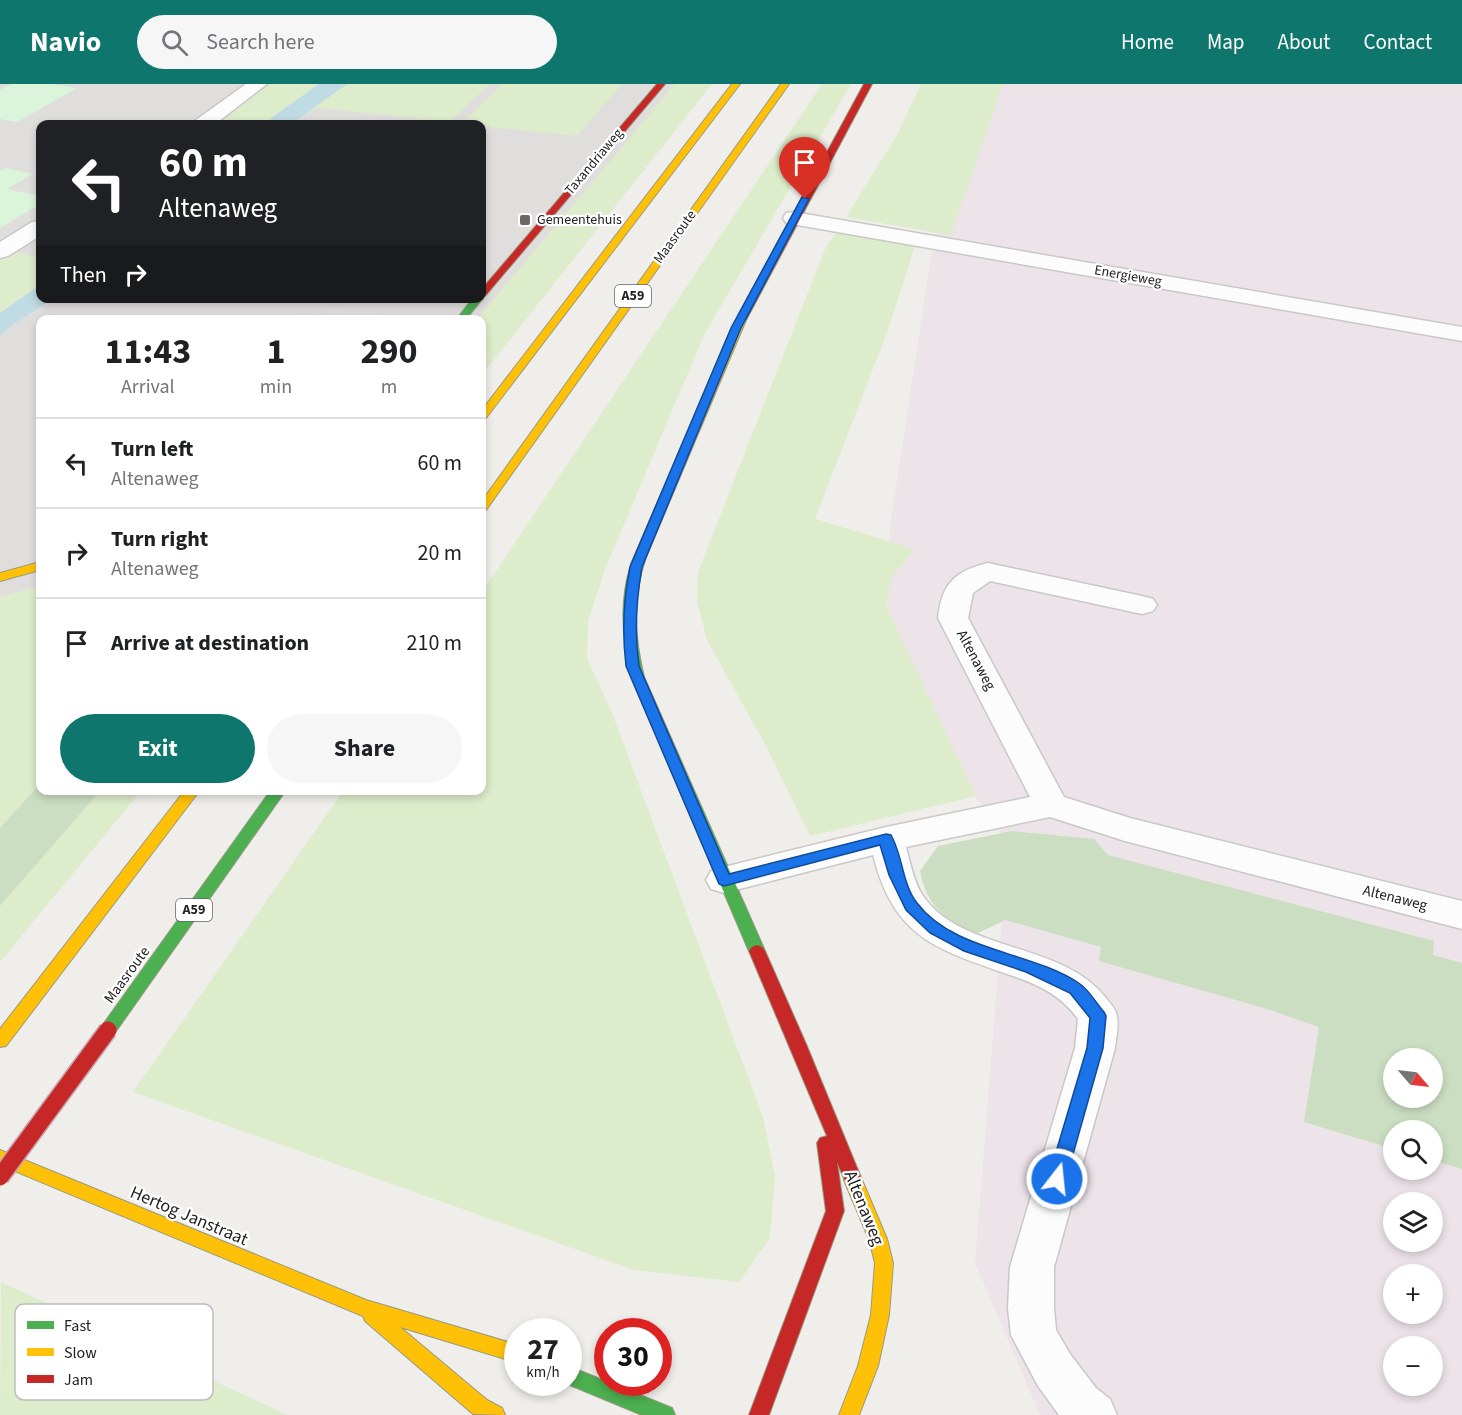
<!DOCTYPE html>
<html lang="en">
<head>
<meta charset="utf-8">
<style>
  body { margin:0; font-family:"Source Sans 3",sans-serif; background:#f6f6f6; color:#202124; height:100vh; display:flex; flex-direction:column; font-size:22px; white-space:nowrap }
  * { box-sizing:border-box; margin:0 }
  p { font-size:20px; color:#757577 }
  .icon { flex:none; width:33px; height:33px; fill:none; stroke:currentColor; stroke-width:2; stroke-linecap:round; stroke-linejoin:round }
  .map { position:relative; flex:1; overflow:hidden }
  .drawer { position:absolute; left:36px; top:231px; width:450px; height:480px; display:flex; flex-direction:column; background:#fff; border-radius:12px; box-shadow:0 3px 9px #0003 }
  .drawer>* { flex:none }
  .guide { position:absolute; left:36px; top:36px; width:450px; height:183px; border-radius:12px; box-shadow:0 3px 9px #0003; background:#202124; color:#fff; overflow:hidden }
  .needle { width:39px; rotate:118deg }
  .fabs { position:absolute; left:1383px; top:964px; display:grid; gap:12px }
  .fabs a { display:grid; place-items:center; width:60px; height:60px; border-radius:50%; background:#fff; box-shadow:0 3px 9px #0003; font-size:30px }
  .speed { position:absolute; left:504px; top:1234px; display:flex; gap:12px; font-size:30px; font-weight:700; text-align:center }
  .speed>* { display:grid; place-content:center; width:78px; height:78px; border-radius:50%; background:#fff; box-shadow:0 3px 9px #0003; line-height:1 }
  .speed small { font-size:15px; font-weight:400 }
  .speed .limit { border:9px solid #d22; background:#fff; color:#111 }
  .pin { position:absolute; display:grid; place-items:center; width:51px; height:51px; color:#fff; margin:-62px -26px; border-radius:50% 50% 50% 0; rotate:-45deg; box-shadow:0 0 6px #0007 }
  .pin .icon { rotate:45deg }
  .me { position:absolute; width:66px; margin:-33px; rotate:16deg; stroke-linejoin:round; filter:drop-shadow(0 0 4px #0008) }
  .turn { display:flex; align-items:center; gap:21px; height:126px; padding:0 24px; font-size:27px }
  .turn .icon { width:78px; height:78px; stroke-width:2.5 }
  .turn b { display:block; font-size:42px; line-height:51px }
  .then { display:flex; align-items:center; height:57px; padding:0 24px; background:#0003; gap:12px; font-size:22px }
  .eta { display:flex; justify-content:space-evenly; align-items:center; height:102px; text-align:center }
  .eta b { font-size:36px; font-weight:700; line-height:42px }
  .primary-button { display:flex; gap:12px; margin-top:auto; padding:12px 24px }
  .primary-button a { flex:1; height:69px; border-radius:36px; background:#0f766e; color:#fff; font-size:24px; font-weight:700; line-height:69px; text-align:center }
  .primary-button a+a { background:#f6f6f6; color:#202124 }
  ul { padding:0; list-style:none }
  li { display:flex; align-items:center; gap:18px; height:90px; padding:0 24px; border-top:2px solid #e0e0e0 }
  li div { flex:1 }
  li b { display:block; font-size:22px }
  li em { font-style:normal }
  header { display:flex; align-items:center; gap:36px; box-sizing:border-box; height:84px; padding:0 30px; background:#0f766e; color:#fff }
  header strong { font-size:28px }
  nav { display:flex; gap:33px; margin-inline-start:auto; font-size:21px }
  .search { width:420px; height:54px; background:#f6f6f6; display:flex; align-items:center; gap:15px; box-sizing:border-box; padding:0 21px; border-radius:33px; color:#757577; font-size:22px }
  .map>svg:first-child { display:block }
</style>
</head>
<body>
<header>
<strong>Navio</strong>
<div class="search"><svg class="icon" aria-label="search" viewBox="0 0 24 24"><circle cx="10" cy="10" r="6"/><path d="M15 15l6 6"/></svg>Search here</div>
<nav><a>Home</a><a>Map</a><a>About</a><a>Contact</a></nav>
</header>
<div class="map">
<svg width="1462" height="1331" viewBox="0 0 1462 1331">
  <rect width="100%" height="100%" fill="#f0eeeb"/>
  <path fill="#dfdedc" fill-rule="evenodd" d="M0 0H679L482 236H40V568L0 582ZM40 40H482V214H40Z"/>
  <path fill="#ede4e9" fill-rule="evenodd" d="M989 0H1462V1331H1040L975 1179 1008 761 878 570 891 436 937 133ZM1394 975H1432V1014H1394ZM1394 1047H1432V1086H1394ZM1394 1119H1432V1158H1394ZM1394 1191H1432V1230H1394ZM1394 1263H1432V1302H1394Z"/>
  <g fill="#ddeccb">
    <polygon points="263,0 319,0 263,40 210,40"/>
    <polygon points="347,0 490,0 450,38 313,23"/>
    <polygon points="502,0 622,0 577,52 461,40"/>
    <polygon points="675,0 712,0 482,291 482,236 477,235"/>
    <polygon points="822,0 851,0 704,251 604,488 588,538 587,574 612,629 763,1033 775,1093 770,1154 739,1198 634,1186 133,1008 343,707 482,706 482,508"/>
    <polygon points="921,0 1003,0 951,151 846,133 897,51"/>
    <polygon points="836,149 915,162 888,246 815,435 915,465 892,493 886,522 976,712 810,752 766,662 707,556 697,517 698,488 825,165"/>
    <polygon points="12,166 40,175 40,201 0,229 0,173"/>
    <polygon points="40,501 40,700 0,744 0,513"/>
    <polygon points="100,707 141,707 0,878 0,822"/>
    <polygon points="1,1198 288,1331 0,1331"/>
  </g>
  <g fill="#cbdec1" fill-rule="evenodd">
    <polygon points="40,700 40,706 100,707 0,822 0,744"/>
    <path d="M1012 747 1094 755 1108 771 1434 857 1433 871 1462 879V1085L1433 1076 1432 1047H1394L1393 1065 1304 1038 1319 943 1264 924 1099 877 1101 863 1005 836 974 851C944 832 927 824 920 787L938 762ZM1394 975H1432V1014H1394Z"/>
  </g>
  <g fill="#daf5da">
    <polygon points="12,0 52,0 77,4 17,38 0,35 0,6"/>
    <polygon points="5,84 33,90 7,105 40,112 40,120 0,144 0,87"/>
  </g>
  <g fill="#e0dfde">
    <polygon points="332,222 382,229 376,235 291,235 298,229 322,232"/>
    <polygon points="36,388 40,398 40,438 0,449 0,397"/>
  </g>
  <g fill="#bfdbe3">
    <polygon points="319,0 347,0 291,40 263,40"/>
    <polygon points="40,201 40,214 53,215 12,241 0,252 0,229"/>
  </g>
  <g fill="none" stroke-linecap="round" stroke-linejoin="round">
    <g stroke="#c9c8c7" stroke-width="3">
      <g id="street">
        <polygon points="246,0 267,0 215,40 194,40 196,36"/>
        <polygon points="794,128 1462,243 1462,257 786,139 783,134 786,129"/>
        <polygon points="40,137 40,152 8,172 0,174 0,158 32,138"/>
        <path d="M988 479 1142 512 1153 515 1157 521 1153 527 1142 530 990 497 973 509 968 534 1064 713 1130 734 1462 817V845L1125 757 1050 733 906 763C910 778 913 794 920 807 956 869 1060 856 1105 913 1109 918 1116 925 1117 932 1119 941 1116 955 1115 964L1054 1183V1224L1056 1246 1070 1270 1096 1304 1110 1315 1117 1331H1059L1038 1302 1011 1251 1008 1224 1010 1183 1075 964 1078 935C1061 911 1037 900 1010 891 936 865 894 854 873 771L724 809 711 805 706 796 711 787 724 783 886 743 1030 713 938 534C942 499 955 487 988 479Z"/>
      </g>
    </g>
    <g stroke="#999a82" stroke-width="2">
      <g id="fast">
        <polygon points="482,212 483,214 465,236 456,236 473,214 482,214"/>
        <path d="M640 469 646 473C632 513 634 552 644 593L765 867 762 871 757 873 752 871 749 867 632 593C623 558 619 520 630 484 632 477 633 472 640 469Z"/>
        <polygon points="271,706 286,706 114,950 108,952 102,950 100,946 102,942"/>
        <polygon points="568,1282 672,1324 675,1331 642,1331 565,1299 568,1299"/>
      </g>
    </g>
    <g stroke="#999a82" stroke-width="2">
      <g id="slow">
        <polygon points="732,0 740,0 486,334 482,335 482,326"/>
        <polygon points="781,0 789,0 486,426 482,427 482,417"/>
        <polygon points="741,233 746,236 646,473 640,477 636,475 634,473 736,236"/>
        <polygon points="40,478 40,486 0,497 0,489"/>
        <polygon points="185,706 200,706 6,962 0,963 0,945"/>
        <polygon points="0,1066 366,1216 518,1261 518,1279 400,1243 487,1316 502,1324 505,1331 473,1330 365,1237 363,1232 0,1081"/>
        <polygon points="853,1089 859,1091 862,1096 887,1155 893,1179 889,1231 878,1282 859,1331 839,1331 858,1282 871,1231 875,1179 869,1155 844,1096 847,1091"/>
      </g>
    </g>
    <g stroke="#999a82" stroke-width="2">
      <g id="jam">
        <polygon points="657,0 665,0 485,212 482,213 482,205"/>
        <polygon points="864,0 872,0 746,236 738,238 736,236"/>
        <polygon points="757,861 762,863 765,867 806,960 862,1096 859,1101 853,1103 847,1101 837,1078 844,1127 769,1331 749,1331 826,1127 817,1059 820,1054 827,1052 749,867 752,863"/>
      </g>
    </g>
    <use href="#street" fill="#fdfcfc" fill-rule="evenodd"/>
    <use href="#fast" fill="#4caf50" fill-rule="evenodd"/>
    <use href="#slow" fill="#ffc107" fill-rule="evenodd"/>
    <use href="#jam" fill="#c62828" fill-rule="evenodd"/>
    <g stroke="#c5a2ac" stroke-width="20" stroke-linecap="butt">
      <polyline id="jam-bridge" points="0,1093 108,946"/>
    </g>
    <use href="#jam-bridge" stroke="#c62828" stroke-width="17"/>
  </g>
  <path fill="#1a73e8" stroke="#114b97" stroke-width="1.5" d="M802 113 809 115 741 244 642 483C636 517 634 548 639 582L729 790 886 750 891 751C903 772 902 800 917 819 954 868 1032 867 1080 900 1089 906 1096 919 1104 928L1106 932 1103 964 1066 1095 1063 1101 1057 1103 1051 1101 1048 1095 1087 964 1090 934 1070 909 1026 888 964 867 930 849 906 826 889 791 880 761 724 802 719 800 626 582C622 548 623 517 630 483L731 244Z"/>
  <rect fill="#6a6968" stroke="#fff" stroke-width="2" x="519" y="130" width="12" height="12" rx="3"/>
  <g text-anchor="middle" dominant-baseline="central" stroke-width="4.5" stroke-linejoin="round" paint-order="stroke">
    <g font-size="14" fill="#222" stroke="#fff">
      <text transform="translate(594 78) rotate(-50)">Taxandriaweg</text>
      <text transform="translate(675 153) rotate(-54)">Maasroute</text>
      <text transform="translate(1128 192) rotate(10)">Energieweg</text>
    </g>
    <g font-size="14" fill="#222" stroke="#fff" text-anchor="start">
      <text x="537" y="136">Gemeentehuis</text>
    </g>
    <g fill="#fff" stroke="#646464" stroke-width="1.5">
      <rect x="615" y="201" width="36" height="22" rx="4.5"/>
      <rect x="176" y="815" width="36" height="22" rx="4.5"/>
    </g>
    <g font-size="14" font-weight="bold" fill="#222">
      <text x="633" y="212">A59</text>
      <text x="194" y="826">A59</text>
    </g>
    <g font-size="15" fill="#222" stroke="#fff">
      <text transform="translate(976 576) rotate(62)">Altenaweg</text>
      <text transform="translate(1395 814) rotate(14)">Altenaweg</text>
      <text transform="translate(127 891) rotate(-54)">Maasroute</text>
    </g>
    <g font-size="18" fill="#222" stroke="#fff">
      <text transform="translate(864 1124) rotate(68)">Altenaweg</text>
      <text transform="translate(189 1132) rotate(23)">Hertog Janstraat</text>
    </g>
  </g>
  <rect x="15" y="1220" width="198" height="96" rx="9" fill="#fff" stroke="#bdbdbd" stroke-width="1.5"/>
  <rect x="27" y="1237" width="27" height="8" fill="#4caf50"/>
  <rect x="27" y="1264" width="27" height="8" fill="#ffc107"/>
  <rect x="27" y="1291" width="27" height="8" fill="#c62828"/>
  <g font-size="16" fill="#222">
    <text x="64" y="1247">Fast</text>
    <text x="64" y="1274">Slow</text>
    <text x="64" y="1301">Jam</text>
  </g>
</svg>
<div class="fabs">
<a><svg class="needle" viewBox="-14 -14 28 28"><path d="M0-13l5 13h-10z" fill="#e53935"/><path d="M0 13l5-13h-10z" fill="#757577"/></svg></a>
<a><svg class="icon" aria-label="search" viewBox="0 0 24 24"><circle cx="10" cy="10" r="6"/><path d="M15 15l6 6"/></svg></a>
<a><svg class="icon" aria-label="layers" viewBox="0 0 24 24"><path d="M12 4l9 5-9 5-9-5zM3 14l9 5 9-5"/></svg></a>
<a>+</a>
<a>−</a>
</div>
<div class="speed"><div>27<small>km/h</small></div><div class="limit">30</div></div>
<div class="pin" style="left:805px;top:115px;background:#d93025"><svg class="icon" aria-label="arrive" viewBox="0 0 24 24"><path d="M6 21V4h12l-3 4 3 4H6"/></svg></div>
<svg class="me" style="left:1057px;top:1095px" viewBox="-20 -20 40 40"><circle r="17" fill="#1a73e8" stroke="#fff" stroke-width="3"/><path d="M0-11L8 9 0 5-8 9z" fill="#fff"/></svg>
<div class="guide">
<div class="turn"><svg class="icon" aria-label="left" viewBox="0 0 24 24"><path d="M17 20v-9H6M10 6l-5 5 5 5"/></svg><div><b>60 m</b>Altenaweg</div></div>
<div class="then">Then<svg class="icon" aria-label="right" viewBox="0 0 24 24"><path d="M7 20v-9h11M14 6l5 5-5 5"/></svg></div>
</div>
<section class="drawer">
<div class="eta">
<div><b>11:43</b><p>Arrival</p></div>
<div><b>1</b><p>min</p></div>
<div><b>290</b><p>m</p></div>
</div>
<ul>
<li><svg class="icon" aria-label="left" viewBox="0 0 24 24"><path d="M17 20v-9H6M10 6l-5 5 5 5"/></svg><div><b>Turn left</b><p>Altenaweg</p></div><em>60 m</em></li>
<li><svg class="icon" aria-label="right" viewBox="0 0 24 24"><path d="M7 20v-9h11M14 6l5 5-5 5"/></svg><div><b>Turn right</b><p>Altenaweg</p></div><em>20 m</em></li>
<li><svg class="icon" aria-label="arrive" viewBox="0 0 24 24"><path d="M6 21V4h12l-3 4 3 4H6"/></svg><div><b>Arrive at destination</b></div><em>210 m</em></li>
</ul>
<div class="primary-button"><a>Exit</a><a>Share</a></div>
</section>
</div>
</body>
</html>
